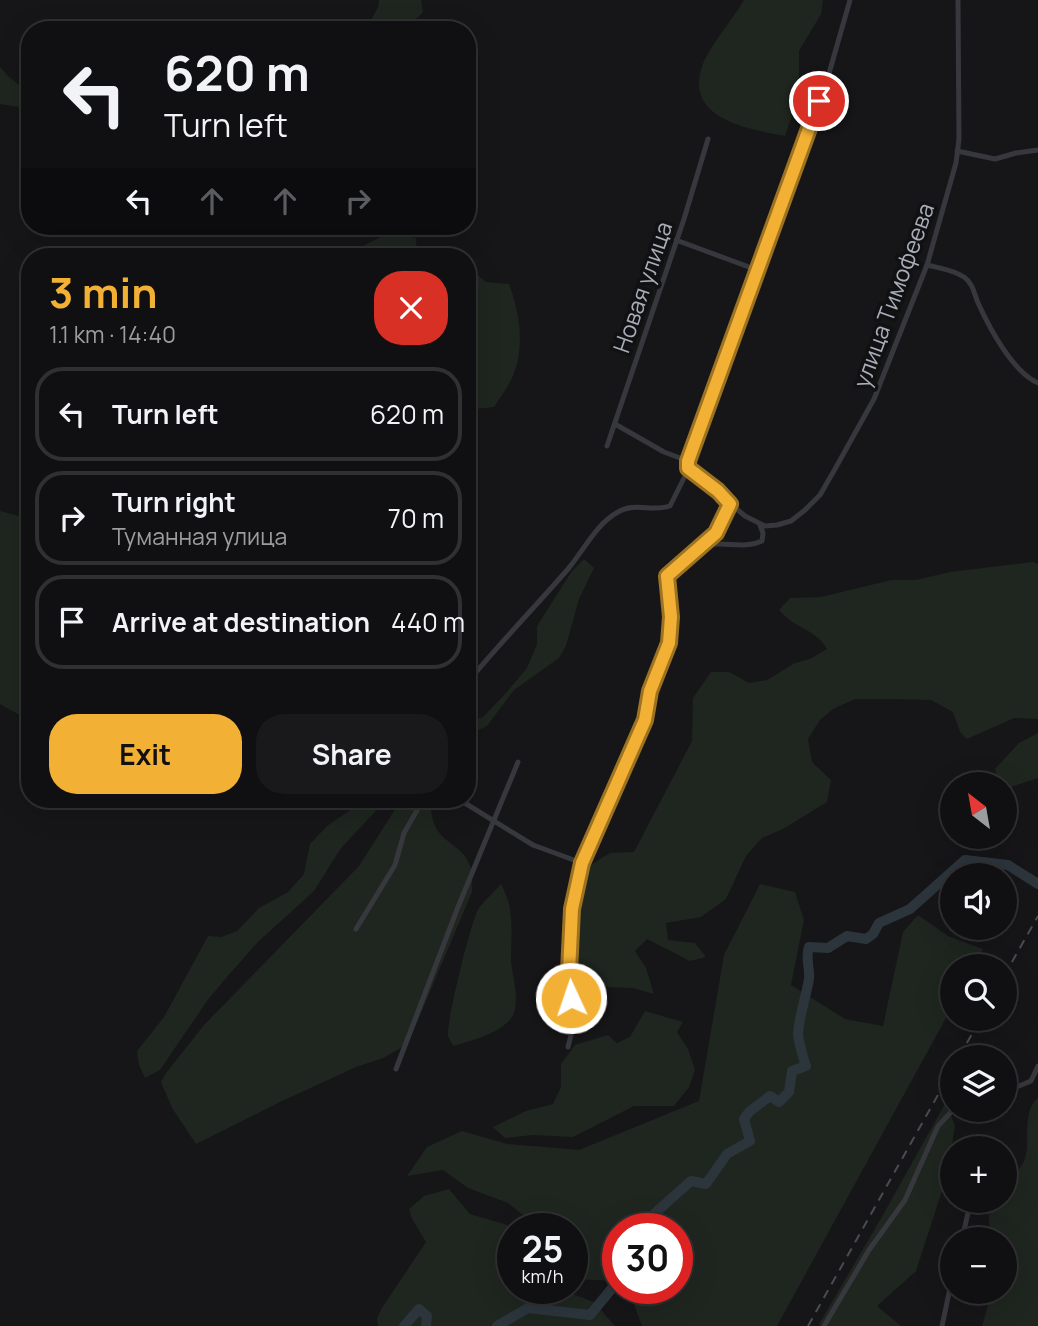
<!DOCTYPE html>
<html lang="en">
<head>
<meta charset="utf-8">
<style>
  body { margin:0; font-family:Manrope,sans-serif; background:#19191b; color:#f1f3f6; height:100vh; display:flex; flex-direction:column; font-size:26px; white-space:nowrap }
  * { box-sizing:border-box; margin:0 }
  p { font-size:23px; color:#9c9d9f }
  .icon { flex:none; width:38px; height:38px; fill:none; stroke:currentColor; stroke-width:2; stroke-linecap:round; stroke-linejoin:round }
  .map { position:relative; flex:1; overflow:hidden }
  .drawer { position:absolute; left:21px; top:248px; width:455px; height:560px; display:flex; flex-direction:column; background:#101012; border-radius:28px; box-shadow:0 7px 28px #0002,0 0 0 2px #303032 }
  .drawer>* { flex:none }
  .guide { position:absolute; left:21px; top:21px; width:455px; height:214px; border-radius:28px; box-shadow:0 7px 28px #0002,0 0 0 2px #303032; background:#101012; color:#f1f3f6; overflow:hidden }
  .needle { width:46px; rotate:329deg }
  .tools { position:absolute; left:940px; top:772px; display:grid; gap:14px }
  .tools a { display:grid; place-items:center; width:77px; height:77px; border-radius:50%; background:#101012; box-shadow:0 7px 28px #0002,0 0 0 2px #303032; font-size:35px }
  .speed { position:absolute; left:497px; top:1213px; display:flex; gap:14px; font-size:35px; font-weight:700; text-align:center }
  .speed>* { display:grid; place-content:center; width:91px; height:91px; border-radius:50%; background:#101012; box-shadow:0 7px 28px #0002,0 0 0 2px #303032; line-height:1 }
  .speed small { font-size:18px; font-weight:400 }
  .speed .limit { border:10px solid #d22; background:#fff; color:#111 }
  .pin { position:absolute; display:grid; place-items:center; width:60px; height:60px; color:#fff; margin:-30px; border:4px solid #fff; border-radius:50%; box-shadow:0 2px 7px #0007 }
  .me { position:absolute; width:77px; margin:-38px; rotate:357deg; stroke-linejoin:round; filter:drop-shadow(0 0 5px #0008) }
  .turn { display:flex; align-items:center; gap:24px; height:147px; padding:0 28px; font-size:32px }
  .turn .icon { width:91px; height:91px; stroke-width:2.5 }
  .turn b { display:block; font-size:49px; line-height:60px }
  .lanes { display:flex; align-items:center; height:66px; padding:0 28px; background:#0003; justify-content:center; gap:35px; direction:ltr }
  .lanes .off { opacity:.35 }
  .round { display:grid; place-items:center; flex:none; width:74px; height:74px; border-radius:28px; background:#19191b }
  .head { display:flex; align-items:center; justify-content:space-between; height:119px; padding:0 28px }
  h1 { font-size:42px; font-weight:700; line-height:52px; color:#f2b134 }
  .button { display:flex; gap:14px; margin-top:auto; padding:14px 28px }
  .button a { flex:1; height:80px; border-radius:28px; background:#f2b134; color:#111; font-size:28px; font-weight:700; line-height:80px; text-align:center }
  .button a+a { background:#19191b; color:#f1f3f6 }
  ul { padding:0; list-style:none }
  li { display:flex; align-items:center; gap:21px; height:94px; margin:0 14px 10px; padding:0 14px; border:4px solid #303032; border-radius:28px }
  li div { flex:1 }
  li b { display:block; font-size:26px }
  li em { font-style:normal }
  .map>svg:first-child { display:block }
</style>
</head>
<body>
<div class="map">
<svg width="1038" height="1326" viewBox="0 0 1038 1326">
  <rect width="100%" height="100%" fill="#161618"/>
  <g fill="#1e261f">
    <path d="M379 0H421L423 12C407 30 390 30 366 30L378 7Z"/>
    <path d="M744 0H823L821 14 799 51V95L785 136C743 128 679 117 705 59 715 39 733 19 744 0Z"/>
    <polygon points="0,67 8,76 30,94 30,114 19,107 0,104"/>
    <polygon points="390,232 416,238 417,257 342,257"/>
    <path d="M467 266 486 282 509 284C519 310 525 345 514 373 510 385 501 396 494 407L475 409 467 398Z"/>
    <polygon points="0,511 30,519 28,720 0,704"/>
    <polygon points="584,559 594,568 579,599 566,646 559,658 514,690 487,726 472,733 467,740 467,722 483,717 507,692 527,668 537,644 537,626 572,571"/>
    <path d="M1033 562 1038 564V719L1014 718 967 739 960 732 953 712 931 700 891 699H855L833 709 820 720 808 739 812 762 831 780 827 802 783 829 762 838 746 856 726 899 701 917 666 923 668 940 695 943 706 957 690 961 647 939 635 951 646 968 654 994 633 988 606 987 579 972 574 941 571 897 584 869 610 853 634 852 692 741 693 698 711 672H729L749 683 767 680 795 663 810 659 827 649C816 629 795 629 779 610L790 598 821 597 891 580H916L950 572Z"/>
    <polygon points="1038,733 1038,778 1005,789 1004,784 998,784 995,769 1019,743"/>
    <polygon points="365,800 386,800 341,848 314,891 258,942 226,978 207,1001 160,1070 145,1078 139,1065 137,1051 164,1017 208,936 221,937 237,931 259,908 288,892 304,874 310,844 327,826"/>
    <path d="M401 800H431C429 847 464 839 471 869 473 876 472 885 472 892L408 1044 383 1058 356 1067 280 1102 196 1144 172 1108 161 1082 166 1073 204 1025 359 866Z"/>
    <path d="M501 884C504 890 507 897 509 904 513 923 511 940 511 958 511 976 524 1007 508 1022 494 1035 472 1040 454 1046 452 1043 449 1040 448 1036 446 1025 471 919 479 908 485 900 494 892 501 884Z"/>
    <polygon points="760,884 795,892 804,920 791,985 845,1019 883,1026 903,932 918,915 948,936 983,949 974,966 952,966 952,1007 777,1326 642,1326 628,1288 677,1288 677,1228 618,1228 618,1281 572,1279 572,1228 539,1228 508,1203 468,1188 443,1170 407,1176 427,1147 462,1131 507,1144 579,1150 699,1101 724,955"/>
    <polygon points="645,1011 683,1022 677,1032 688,1049 695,1070 689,1087 674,1106 634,1106 573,1137 533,1135 505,1138 493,1127 526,1111 553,1104 561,1087 561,1064 575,1045 608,1035 617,1043 630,1037"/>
    <path d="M1038 1098V1326H982L988 1306 987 1292H1004V1239H986L990 1234 988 1204 989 1201 1004 1200 1005 1181C1012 1176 1020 1170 1024 1161 1032 1142 1020 1113 1038 1098Z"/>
    <polygon points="946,1102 955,1126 948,1172 916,1271 877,1306 901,1326 820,1326 819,1324 883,1215"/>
    <polygon points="449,1189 470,1214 518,1228 513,1228 513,1288 532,1288 542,1293 572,1294 594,1302 615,1326 378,1326 377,1318 382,1308 426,1242 412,1219 409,1209 424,1196"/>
  </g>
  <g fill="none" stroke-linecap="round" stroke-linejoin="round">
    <g stroke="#2c353c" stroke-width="10">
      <path d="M644 1228 646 1221 691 1181 706 1184 727 1154 750 1141 744 1119 749 1112 770 1096 779 1102 789 1092 792 1071 806 1066C804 1061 798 1039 798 1034 799 1016 806 997 809 979 810 967 805 958 809 947L828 948 847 936 866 939 873 934 879 923 910 909 965 860 1008 865 1038 884"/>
      <polyline points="404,1326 419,1309 427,1316 426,1326"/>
      <polyline points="497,1326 528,1308 590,1315 618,1281"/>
    </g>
    <g stroke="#37383d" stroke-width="5">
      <polyline points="957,151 995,159 1016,153 1038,150"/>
      <polyline points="676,240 757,270"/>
      <path d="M927 265C939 268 954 270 964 277 974 284 974 295 979 305 990 329 1013 372 1038 383"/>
      <polyline points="615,424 664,452 688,461"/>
      <polyline points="607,446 684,219 708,139"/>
      <polyline points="688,461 688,468 745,516 765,526 777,525 791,521 805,510 820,495 835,469 874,399 927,265 956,163 959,139 958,0"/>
      <polyline points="688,461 828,77 850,0"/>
      <path d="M702 546C722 540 743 550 762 541L763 533 760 525"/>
      <path d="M467 683C499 644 535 607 568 569 584 550 596 524 618 512 634 502 653 512 670 506L689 468"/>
      <polyline points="460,800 533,845 582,863"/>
      <polyline points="356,929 395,865 404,833 423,800"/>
      <polyline points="568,1047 574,1023 569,973 572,909 582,863 645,721 650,691 669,643 671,617 667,576 674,568 717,533 730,504"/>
      <polyline points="396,1069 458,907 518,762"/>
      <polyline points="1004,1085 1019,1086 1031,1081 1038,1066"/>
      <polyline points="962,1239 971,1200"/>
      <polyline points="824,1326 869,1250 905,1200 938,1126 953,1110"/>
      <polyline points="942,1326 952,1279"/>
    </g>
    <g stroke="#4a4c52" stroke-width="2" stroke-dasharray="9 7" stroke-linecap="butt">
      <polyline points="1004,976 1038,916"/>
      <polyline points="959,1057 981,1018"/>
      <polyline points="808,1326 952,1070"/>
    </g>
  </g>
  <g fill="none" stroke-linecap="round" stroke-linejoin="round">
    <g stroke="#9d7322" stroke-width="18">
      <polyline id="route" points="571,998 569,972 572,909 582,863 645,720 650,691 669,643 671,617 667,576 716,533 730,504 718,491 688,468 688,461 819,101"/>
    </g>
    <use href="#route" stroke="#f2b134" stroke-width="12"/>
  </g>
  <g text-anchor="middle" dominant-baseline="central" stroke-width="7" stroke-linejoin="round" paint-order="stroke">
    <g font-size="23" fill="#a8adb8" stroke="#111113">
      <text transform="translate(642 287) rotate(-71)">Новая улица</text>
      <text transform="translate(893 295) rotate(-70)">улица Тимофеева</text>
    </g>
  </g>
</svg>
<div class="tools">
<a><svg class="needle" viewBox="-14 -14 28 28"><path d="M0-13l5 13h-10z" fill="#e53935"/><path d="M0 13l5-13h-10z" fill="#9c9d9f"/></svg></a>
<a><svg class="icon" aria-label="sound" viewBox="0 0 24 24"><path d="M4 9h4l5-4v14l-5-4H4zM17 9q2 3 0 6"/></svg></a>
<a><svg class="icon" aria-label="search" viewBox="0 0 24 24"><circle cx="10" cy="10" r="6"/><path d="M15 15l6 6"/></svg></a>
<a><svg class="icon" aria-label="layers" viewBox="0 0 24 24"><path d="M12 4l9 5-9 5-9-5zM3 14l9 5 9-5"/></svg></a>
<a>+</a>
<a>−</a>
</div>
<div class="speed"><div>25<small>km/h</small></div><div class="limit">30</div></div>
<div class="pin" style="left:819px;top:101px;background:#d93025"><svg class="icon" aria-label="arrive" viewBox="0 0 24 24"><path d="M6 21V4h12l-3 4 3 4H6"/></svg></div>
<svg class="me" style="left:571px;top:998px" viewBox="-20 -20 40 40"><circle r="17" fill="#f2b134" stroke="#fff" stroke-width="3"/><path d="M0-11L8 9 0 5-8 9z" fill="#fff"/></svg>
<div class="guide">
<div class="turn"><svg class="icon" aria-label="left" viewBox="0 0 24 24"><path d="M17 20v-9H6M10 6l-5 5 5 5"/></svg><div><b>620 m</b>Turn left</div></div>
<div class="lanes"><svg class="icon" aria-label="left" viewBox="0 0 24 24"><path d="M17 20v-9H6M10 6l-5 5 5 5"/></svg><svg class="icon off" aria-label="ahead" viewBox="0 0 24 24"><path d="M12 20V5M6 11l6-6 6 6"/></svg><svg class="icon off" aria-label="ahead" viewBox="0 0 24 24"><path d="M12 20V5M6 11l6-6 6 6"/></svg><svg class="icon off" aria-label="right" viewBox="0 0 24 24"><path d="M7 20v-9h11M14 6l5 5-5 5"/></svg></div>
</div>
<section class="drawer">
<div class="head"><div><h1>3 min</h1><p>1.1 km · 14:40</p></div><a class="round" style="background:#d93025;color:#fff"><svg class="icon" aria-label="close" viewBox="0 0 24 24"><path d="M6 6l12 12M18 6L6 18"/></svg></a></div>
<ul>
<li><svg class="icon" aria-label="left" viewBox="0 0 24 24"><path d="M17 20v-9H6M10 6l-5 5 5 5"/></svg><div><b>Turn left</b></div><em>620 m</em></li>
<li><svg class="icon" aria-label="right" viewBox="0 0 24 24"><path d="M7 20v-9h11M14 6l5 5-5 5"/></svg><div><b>Turn right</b><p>Туманная улица</p></div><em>70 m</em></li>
<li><svg class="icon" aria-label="arrive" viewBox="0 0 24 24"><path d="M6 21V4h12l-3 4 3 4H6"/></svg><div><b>Arrive at destination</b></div><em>440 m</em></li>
</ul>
<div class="button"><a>Exit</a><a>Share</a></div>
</section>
</div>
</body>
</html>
